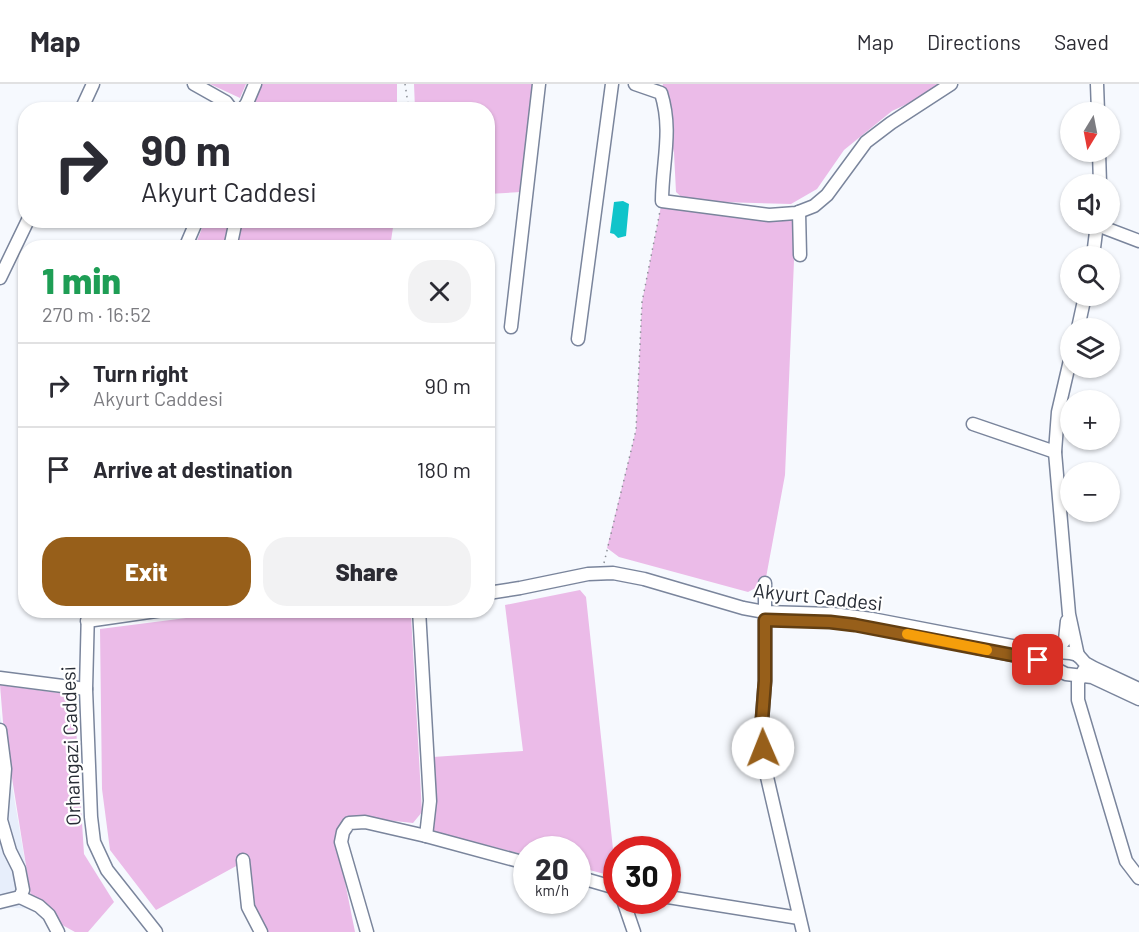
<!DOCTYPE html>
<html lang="en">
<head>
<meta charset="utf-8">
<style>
  body { margin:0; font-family:Barlow,sans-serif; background:#f2f2f3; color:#2b2b33; height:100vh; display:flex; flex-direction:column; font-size:22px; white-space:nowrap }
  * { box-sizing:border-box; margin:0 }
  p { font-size:20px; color:#7c7c81 }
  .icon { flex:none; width:33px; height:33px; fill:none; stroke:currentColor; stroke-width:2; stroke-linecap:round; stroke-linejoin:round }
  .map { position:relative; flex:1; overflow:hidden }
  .panel { position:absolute; left:18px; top:156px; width:477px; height:378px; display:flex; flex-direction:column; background:#fff; border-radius:24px; box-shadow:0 2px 4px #0004 }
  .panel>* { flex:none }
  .guide { position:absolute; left:18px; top:18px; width:477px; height:126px; border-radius:24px; box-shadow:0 2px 4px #0004; background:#fff; color:#2b2b33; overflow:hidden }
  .needle { width:39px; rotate:190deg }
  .fabs { position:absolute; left:1060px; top:18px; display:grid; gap:12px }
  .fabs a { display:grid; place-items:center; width:60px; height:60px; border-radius:50%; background:#fff; box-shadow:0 2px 4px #0004; font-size:30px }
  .speed { position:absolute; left:513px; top:752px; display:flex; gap:12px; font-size:30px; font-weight:700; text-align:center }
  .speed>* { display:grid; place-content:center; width:78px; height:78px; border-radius:50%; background:#fff; box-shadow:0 2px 4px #0004; line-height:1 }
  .speed small { font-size:15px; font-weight:400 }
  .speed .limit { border:9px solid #d22; background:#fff; color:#111 }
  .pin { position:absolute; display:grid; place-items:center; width:51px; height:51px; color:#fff; margin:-26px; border-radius:12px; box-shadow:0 3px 9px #0006 }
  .me { position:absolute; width:66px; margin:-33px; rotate:359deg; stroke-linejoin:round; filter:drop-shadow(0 0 4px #0008) }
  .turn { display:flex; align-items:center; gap:21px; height:126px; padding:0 24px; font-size:27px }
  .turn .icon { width:78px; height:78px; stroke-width:2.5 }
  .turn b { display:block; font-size:42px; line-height:51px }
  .round { display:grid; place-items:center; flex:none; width:63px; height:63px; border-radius:24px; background:#f2f2f3 }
  .head { display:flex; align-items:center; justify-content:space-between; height:102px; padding:0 24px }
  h1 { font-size:36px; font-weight:800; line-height:45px; color:#1e9e55 }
  .button { display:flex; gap:12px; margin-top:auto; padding:12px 24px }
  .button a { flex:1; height:69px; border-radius:24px; background:#975f1a; color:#fff; font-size:24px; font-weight:800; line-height:69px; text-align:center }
  .button a+a { background:#f2f2f3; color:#2b2b33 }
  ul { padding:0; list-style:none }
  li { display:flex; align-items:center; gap:18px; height:84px; padding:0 24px; border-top:2px solid #e1e1e2 }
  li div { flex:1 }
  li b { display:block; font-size:22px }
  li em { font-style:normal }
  header { display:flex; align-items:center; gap:36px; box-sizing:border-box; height:84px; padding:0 30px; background:#fff; border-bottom:2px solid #e1e1e2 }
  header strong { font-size:28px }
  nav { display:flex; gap:33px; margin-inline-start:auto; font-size:21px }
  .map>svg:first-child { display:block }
</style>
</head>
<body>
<header>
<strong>Map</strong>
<nav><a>Map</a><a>Directions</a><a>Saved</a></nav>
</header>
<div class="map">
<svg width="1139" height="848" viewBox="0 0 1139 848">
  <rect width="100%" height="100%" fill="#f6f9fe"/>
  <polygon fill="#e7eefb" points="0,630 33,825 0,823"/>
  <g fill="#ebbbe8">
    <polygon points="210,0 246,0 240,14"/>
    <polygon points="262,0 397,0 397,25 252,25"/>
    <polygon points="414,0 533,0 521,108 488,110 488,26 415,25"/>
    <polygon points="663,0 950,0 892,27 844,66 817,105 791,120 686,117 676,108 674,69 661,9"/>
    <polygon points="662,117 796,129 785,391 765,499 748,508 619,473 607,464 636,346 642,218"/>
    <polygon points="205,137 394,137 390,163 194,164"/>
    <polygon points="580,506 586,513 616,793 578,783 578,765 526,765 526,771 434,748 433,673 523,667 505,521"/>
    <polygon points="343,526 411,531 422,728 413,739 357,733 336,756 336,765 342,783 355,848 268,848 254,821 248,772 238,781 156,826 110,766 102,705 100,545 241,527"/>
    <polygon points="0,601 74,611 84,770 114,818 88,848 75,848 33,825 3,638"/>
  </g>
  <polygon fill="#10c4ca" points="623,117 629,120 626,152 618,154 614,150 610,149 614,118"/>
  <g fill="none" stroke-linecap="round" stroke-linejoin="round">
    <g stroke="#7a859c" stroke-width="15">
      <g id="minor">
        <polyline points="194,0 226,18 232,26"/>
        <path d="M635 0 661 9C673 47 662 79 662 117L769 131 796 129 814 122 827 111 866 58 891 39 951 0"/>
        <polyline points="1097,0 1098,28"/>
        <polyline points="81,26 93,0"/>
        <polyline points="242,26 247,19 255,0"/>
        <polyline points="1099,68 1100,100"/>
        <polyline points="799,128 800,171"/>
        <polyline points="1097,141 1139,157"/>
        <polyline points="185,164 197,136"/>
        <polyline points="230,164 236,136"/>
        <polyline points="1093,172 1097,140"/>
        <polyline points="0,194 28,136"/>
        <polyline points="511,243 539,0"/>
        <polyline points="1078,244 1085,212"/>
        <polyline points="578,255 612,0"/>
        <polyline points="973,340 1055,368 1058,328 1071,272"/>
        <polyline points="1055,368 1069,530 1078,572"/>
        <polyline points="765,499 765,597 761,649 764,680 803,848"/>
        <polyline points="488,509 520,504 588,490 613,489 644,495 743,524 765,528 833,530 872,535 1033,566 1070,569 1078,571 1085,579 1094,584 1139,605"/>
        <polyline points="88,526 86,605 91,733 94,758 107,786 156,848"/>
        <polyline points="419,526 430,717 426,752"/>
        <polyline points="87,537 163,526"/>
        <polyline points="977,564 1038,576 1066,590 1092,593 1139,615"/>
        <polyline points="1052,571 1065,556 1067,537"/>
        <polyline points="1084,586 1078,598 1078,616 1126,777 1139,794"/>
        <polyline points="0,594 86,605"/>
        <polyline points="0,646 5,685 1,736 10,767 19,785 23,806 20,813 0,818"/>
        <polyline points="243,776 248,823 261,848"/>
        <polyline points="578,793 616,804"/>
        <polyline points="20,813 39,822 49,831 58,848"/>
        <polyline points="668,813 799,834"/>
        <polyline points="623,816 634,848"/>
        <polyline points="367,848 341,758 343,748 349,739 365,738 426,752 526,779"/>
      </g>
    </g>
    <g stroke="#8b8f97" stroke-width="1.5" stroke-dasharray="1.5 4.5" stroke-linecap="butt">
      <polyline points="405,0 409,26"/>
      <polyline points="604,479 636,346 642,218 660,127"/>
    </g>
    <use href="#minor" stroke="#fff" stroke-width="12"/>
  </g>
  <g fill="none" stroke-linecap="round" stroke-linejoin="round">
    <g stroke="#623e11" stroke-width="15">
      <polyline id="route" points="763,664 761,648 765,597 765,536 830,538 855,541 1038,576"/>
    </g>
    <use href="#route" stroke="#975f1a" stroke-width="10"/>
    <polyline stroke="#f59e0b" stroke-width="10" points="907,550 987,566"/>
  </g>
  <g text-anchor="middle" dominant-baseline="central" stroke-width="4.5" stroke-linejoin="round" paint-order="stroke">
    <g font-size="20" fill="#272c35" stroke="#fff">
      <text transform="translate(818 512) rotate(6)">Akyurt Caddesi</text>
      <text transform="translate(70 662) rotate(-92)">Orhangazi Caddesi</text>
    </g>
  </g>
</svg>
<div class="fabs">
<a><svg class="needle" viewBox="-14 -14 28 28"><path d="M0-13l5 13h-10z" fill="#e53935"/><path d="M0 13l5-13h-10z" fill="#7c7c81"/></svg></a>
<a><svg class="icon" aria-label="sound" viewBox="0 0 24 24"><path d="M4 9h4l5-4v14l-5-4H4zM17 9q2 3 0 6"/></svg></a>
<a><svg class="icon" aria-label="search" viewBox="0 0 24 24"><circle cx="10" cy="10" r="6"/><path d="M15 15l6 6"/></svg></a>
<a><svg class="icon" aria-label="layers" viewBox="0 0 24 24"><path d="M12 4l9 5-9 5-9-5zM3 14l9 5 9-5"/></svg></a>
<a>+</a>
<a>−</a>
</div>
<div class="speed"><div>20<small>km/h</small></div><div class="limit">30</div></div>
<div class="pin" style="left:1038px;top:576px;background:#d93025"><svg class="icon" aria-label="arrive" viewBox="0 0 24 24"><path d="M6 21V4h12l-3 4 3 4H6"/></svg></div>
<svg class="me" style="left:763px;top:664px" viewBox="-20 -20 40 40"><circle r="19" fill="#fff"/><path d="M0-13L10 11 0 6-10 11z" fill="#975f1a"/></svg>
<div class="guide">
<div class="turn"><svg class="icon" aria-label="right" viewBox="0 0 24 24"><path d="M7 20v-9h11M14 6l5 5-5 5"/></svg><div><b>90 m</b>Akyurt Caddesi</div></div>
</div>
<section class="panel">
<div class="head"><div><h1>1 min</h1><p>270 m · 16:52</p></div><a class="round"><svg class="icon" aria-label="close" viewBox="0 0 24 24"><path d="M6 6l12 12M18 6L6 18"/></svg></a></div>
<ul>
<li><svg class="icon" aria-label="right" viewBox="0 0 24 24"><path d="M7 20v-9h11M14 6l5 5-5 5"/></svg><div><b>Turn right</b><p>Akyurt Caddesi</p></div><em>90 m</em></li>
<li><svg class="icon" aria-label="arrive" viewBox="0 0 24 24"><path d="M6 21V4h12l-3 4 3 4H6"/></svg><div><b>Arrive at destination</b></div><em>180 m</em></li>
</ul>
<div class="button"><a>Exit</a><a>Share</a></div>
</section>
</div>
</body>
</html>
